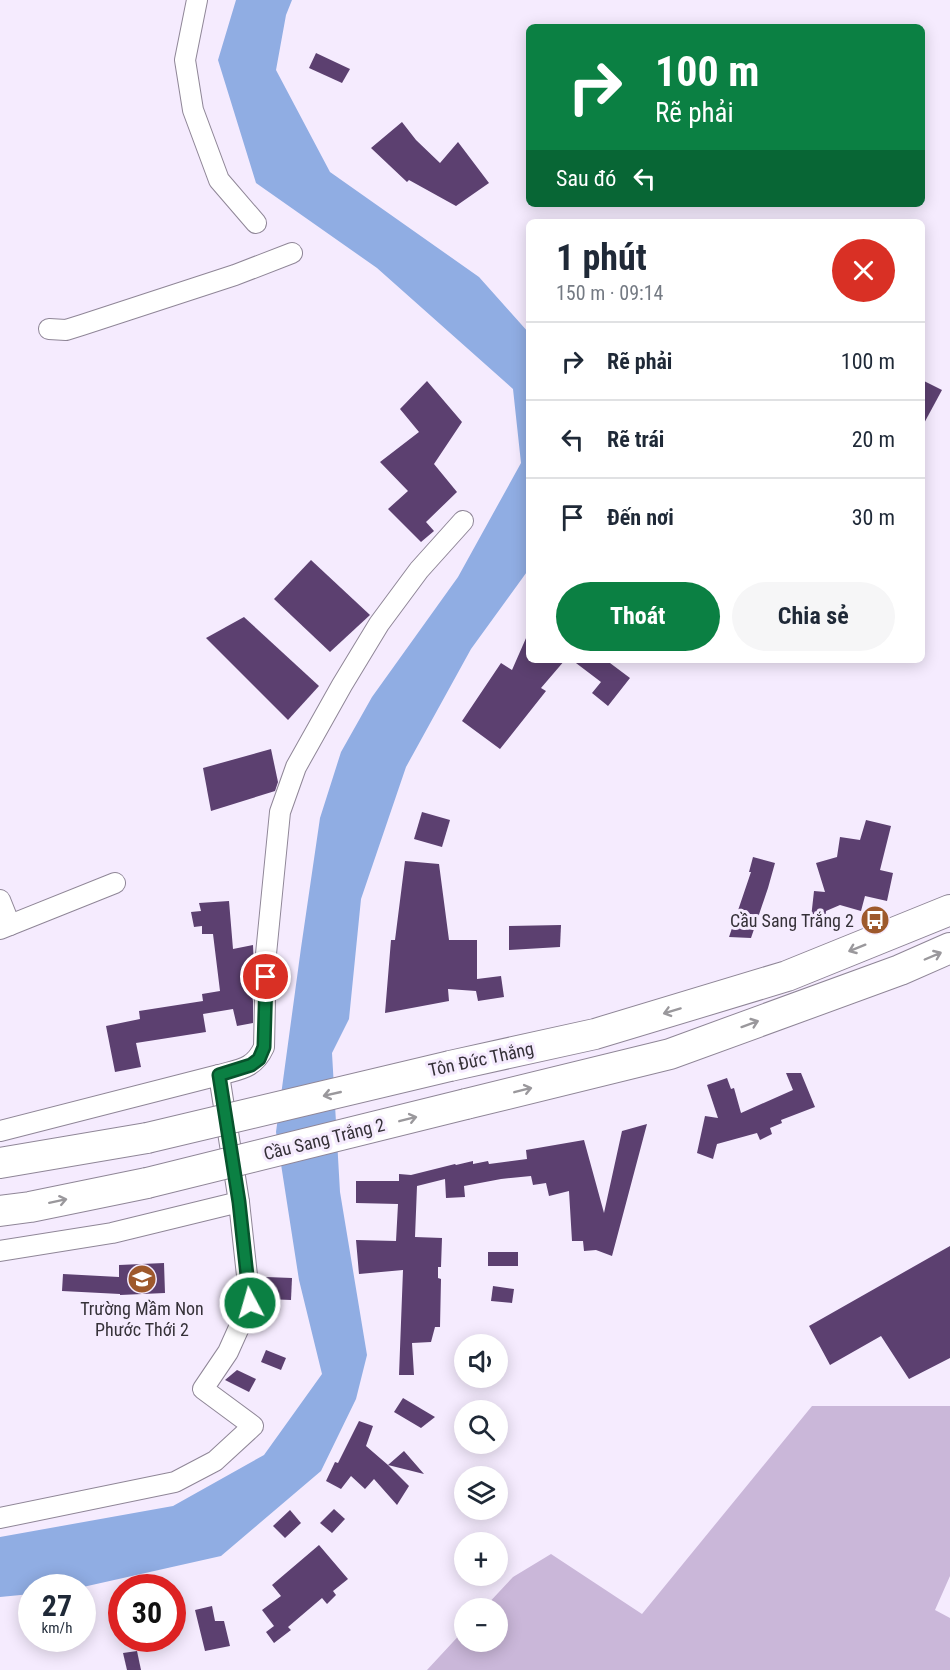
<!DOCTYPE html>
<html lang="vi">
<head>
<meta charset="utf-8">
<style>
  body { margin:0; font-family:"Roboto Condensed",sans-serif; background:#f6f6f7; color:#1f2937; height:100vh; display:flex; flex-direction:column; font-size:22px; white-space:nowrap }
  * { box-sizing:border-box; margin:0 }
  p { font-size:20px; color:#747a83 }
  .icon { flex:none; width:33px; height:33px; fill:none; stroke:currentColor; stroke-width:2; stroke-linecap:round; stroke-linejoin:round }
  .map { position:relative; flex:1; overflow:hidden }
  .sheet { position:absolute; left:526px; top:219px; width:399px; height:444px; display:flex; flex-direction:column; background:#fff; border-radius:9px; box-shadow:0 3px 15px #0003 }
  .sheet>* { flex:none }
  .top-card { position:absolute; left:526px; top:24px; width:399px; height:183px; border-radius:9px; box-shadow:0 3px 15px #0003; background:#0b8043; color:#fff; overflow:hidden }
  .fabs { position:absolute; left:454px; top:1334px; display:grid; gap:12px }
  .fabs a { display:grid; place-items:center; width:54px; height:54px; border-radius:50%; background:#fff; box-shadow:0 3px 15px #0003; font-size:30px }
  .speed { position:absolute; left:18px; top:1574px; display:flex; gap:12px; font-size:30px; font-weight:700; text-align:center }
  .speed>* { display:grid; place-content:center; width:78px; height:78px; border-radius:50%; background:#fff; box-shadow:0 3px 15px #0003; line-height:1 }
  .speed small { font-size:15px; font-weight:400 }
  .speed .limit { border:9px solid #d22; background:#fff; color:#111 }
  .pin { position:absolute; display:grid; place-items:center; width:51px; height:51px; color:#fff; margin:-26px; border:3px solid #fff; border-radius:50%; box-shadow:0 2px 6px #0007 }
  .me { position:absolute; width:66px; margin:-33px; rotate:354deg; stroke-linejoin:round; filter:drop-shadow(0 0 4px #0008) }
  .turn { display:flex; align-items:center; gap:21px; height:126px; padding:0 30px; font-size:27px }
  .turn .icon { width:78px; height:78px; stroke-width:2.5 }
  .turn b { display:block; font-size:42px; line-height:51px }
  .then { display:flex; align-items:center; height:57px; padding:0 30px; background:#0003; gap:12px; font-size:22px }
  .round { display:grid; place-items:center; flex:none; width:63px; height:63px; border-radius:32px; background:#f6f6f7 }
  .headline { display:flex; align-items:center; justify-content:space-between; height:102px; padding:0 30px }
  h1 { font-size:36px; font-weight:700; line-height:45px }
  .primary-button { display:flex; gap:12px; margin-top:auto; padding:12px 30px }
  .primary-button a { flex:1; height:69px; border-radius:36px; background:#0b8043; color:#fff; font-size:24px; font-weight:700; line-height:69px; text-align:center }
  .primary-button a+a { background:#f6f6f7; color:#1f2937 }
  ul { padding:0; list-style:none }
  li { display:flex; align-items:center; gap:18px; height:78px; padding:0 30px; border-top:2px solid #e0e1e3 }
  li div { flex:1 }
  li b { display:block; font-size:22px }
  li em { font-style:normal }
  .map>svg:first-child { display:block }
</style>
</head>
<body>
<div class="map">
<svg width="950" height="1670" viewBox="0 0 950 1670">
  <rect width="100%" height="100%" fill="#f5ebfe"/>
  <polygon fill="#cab7d9" points="812,1406 950,1406 950,1576 935,1610 950,1618 950,1670 427,1670 465,1629 465,1641 498,1641 498,1608 484,1608 513,1577 551,1554 642,1614"/>
  <polygon fill="#90ade3" points="236,0 292,0 286,15 276,70 330,172 479,277 529,333 529,569 471,649 406,767 361,899 349,1019 332,1053 340,1192 367,1355 356,1399 321,1471 221,1556 83,1587 32,1587 31,1594 0,1597 0,1537 173,1506 264,1455 322,1374 299,1280 276,1132 301,948 320,818 341,752 372,697 458,577 521,463 513,389 377,268 256,183 218,60"/>
  <g fill="#5c4070">
    <polygon points="316,53 350,69 342,83 309,68"/>
    <polygon points="402,122 416,140 440,163 458,142 489,183 456,206 409,180 407,182 371,148"/>
    <polygon points="922,380 942,390 922,427"/>
    <polygon points="427,381 462,422 434,464 457,492 426,522 434,531 421,542 388,509 408,491 380,462 419,432 400,409"/>
    <polygon points="311,560 370,615 330,652 274,599"/>
    <polygon points="244,617 319,686 288,720 206,638"/>
    <polygon points="530,629 530,660 565,660 541,688 546,691 500,749 462,721 501,663 512,670"/>
    <polygon points="572,660 606,660 630,678 608,706 592,693 601,682"/>
    <polygon points="271,749 278,782 275,791 211,811 203,768"/>
    <polygon points="422,812 450,820 442,847 414,839"/>
    <polygon points="866,820 891,826 880,870 893,873 887,901 865,896 861,911 840,905 826,911 825,920 811,918 814,891 825,892 816,863 837,857 840,837 860,840"/>
    <polygon points="753,857 775,863 768,888 751,938 729,937 751,872 749,872"/>
    <polygon points="405,861 439,864 449,940 477,940 477,979 501,976 504,997 478,1001 476,991 448,989 449,1001 385,1013 391,940 395,940"/>
    <polygon points="229,901 233,949 253,945 254,967 247,968 253,1001 253,1023 237,1026 233,1009 203,1014 206,1032 136,1043 141,1067 115,1072 106,1026 140,1019 139,1011 203,1001 202,994 220,991 213,934 202,934 202,926 194,927 191,912 201,911 199,903"/>
    <polygon points="561,925 560,947 509,950 509,926"/>
    <polygon points="786,1073 801,1073 815,1107 781,1120 782,1123 770,1128 772,1134 760,1140 757,1133 717,1144 713,1159 697,1153 705,1116 718,1118 707,1085 727,1078 731,1089 734,1088 741,1113 793,1090"/>
    <polygon points="647,1124 612,1256 596,1250 584,1251 583,1241 572,1241 569,1191 549,1196 546,1183 533,1185 531,1176 501,1179 464,1186 465,1197 446,1198 445,1179 417,1186 415,1237 442,1238 441,1267 438,1267 438,1278 441,1279 440,1327 435,1327 431,1342 412,1343 414,1375 399,1375 403,1270 359,1274 356,1240 396,1241 398,1204 356,1203 356,1181 399,1181 399,1174 411,1175 455,1164 456,1165 473,1161 473,1164 488,1161 489,1164 527,1159 526,1150 584,1140 604,1213 622,1131"/>
    <polygon points="950,1246 950,1358 909,1379 881,1336 830,1365 809,1326"/>
    <rect x="488" y="1252" width="30" height="14"/>
    <polygon points="164,1263 165,1293 120,1295 120,1294 62,1291 63,1274 119,1277 119,1265"/>
    <polygon points="266,1277 292,1278 291,1300 265,1299"/>
    <polygon points="493,1286 514,1289 512,1303 491,1301"/>
    <polygon points="266,1350 286,1358 281,1370 261,1362"/>
    <polygon points="237,1370 256,1379 249,1392 225,1380"/>
    <polygon points="403,1398 435,1417 421,1428 394,1412"/>
    <polygon points="359,1421 373,1426 366,1446 388,1465 404,1451 424,1474 388,1465 409,1486 397,1505 374,1479 365,1489 351,1476 341,1489 326,1481 335,1462 338,1463"/>
    <polygon points="334,1509 345,1519 332,1533 320,1523"/>
    <polygon points="290,1510 301,1523 285,1538 273,1526"/>
    <polygon points="319,1545 348,1579 333,1591 336,1595 327,1604 322,1598 288,1627 291,1630 274,1643 266,1632 274,1626 262,1610 281,1596 272,1585"/>
    <polygon points="212,1606 215,1621 224,1621 230,1646 205,1651 195,1610"/>
    <polygon points="137,1651 141,1670 127,1670 123,1653"/>
  </g>
  <g fill="none" stroke-linecap="round" stroke-linejoin="round">
    <g stroke="#8f8697" stroke-width="22">
      <g id="minor">
        <polyline points="197,0 185,60 193,110 219,180 256,223"/>
        <polyline points="49,329 66,330 82,325 235,275 292,253"/>
        <polyline points="0,900 10,925"/>
        <polyline points="0,929 115,883"/>
        <polyline points="219,1075 239,1202"/>
        <path d="M0 1131 219 1075C240 1069 254 1069 264 1047L266 954 280 812 296 767 342 685 379 624 419 570 463 521"/>
        <polyline points="0,1251 112,1233 239,1202 250,1303 228,1352 203,1389 253,1426 215,1461 175,1482 0,1518"/>
      </g>
    </g>
    <g stroke="#8f8697" stroke-width="32">
      <g id="highway">
        <polyline points="450,1066 595,1034 787,976 950,910"/>
        <polyline points="466,1104 670,1054 900,970 950,948"/>
        <polyline points="0,1163 147,1138"/>
        <polyline points="0,1211 30,1207 147,1183"/>
      </g>
    </g>
    <use href="#minor" stroke="#fff" stroke-width="20"/>
    <use href="#highway" stroke="#fff" stroke-width="30"/>
    <g stroke="#8f8697" stroke-width="32" stroke-linecap="butt">
      <g id="highway-bridge">
        <polyline points="147,1138 450,1066"/>
        <polyline points="147,1183 466,1104"/>
      </g>
    </g>
    <use href="#highway-bridge" stroke="#fff" stroke-width="30"/>
  </g>
  <defs><path id="oneway-shaft" d="M-6 0H5M1.5-3L5.5 0L1.5 3" fill="none" stroke-width="1.6" stroke-linecap="round" stroke-linejoin="round" transform="scale(1.5)"/></defs>
  <g stroke="#9a989c">
    <use href="#oneway-shaft" transform="translate(857 948) rotate(158)"/>
    <use href="#oneway-shaft" transform="translate(933 956) rotate(-23)"/>
    <use href="#oneway-shaft" transform="translate(672 1011) rotate(163)"/>
    <use href="#oneway-shaft" transform="translate(750 1024) rotate(-20)"/>
    <use href="#oneway-shaft" transform="translate(523 1090) rotate(-14)"/>
    <use href="#oneway-shaft" transform="translate(332 1094) rotate(167)"/>
    <use href="#oneway-shaft" transform="translate(408 1119) rotate(-14)"/>
    <use href="#oneway-shaft" transform="translate(58 1201) rotate(-12)"/>
  </g>
  <g fill="none" stroke-linecap="round" stroke-linejoin="round">
    <g stroke="#07532c" stroke-width="15">
      <polyline id="route" points="250,1303 239,1202 219,1075 251,1065 259,1059 264,1047 266,977"/>
    </g>
    <use href="#route" stroke="#0b8043" stroke-width="10"/>
  </g>
  <defs>
    <g id="bus-disc" transform="scale(1.5)"><circle r="9.5" fill="#9e592c" stroke="#f5ebfe"/><path d="M-5-6H5V4H4V6H2V4H-2V6H-4V4H-5ZM-3.5-4V0h7V-4ZM-3.5 1.2v1.5H-2V1.2ZM2 1.2v1.5H3.5V1.2Z" fill="#fff"/></g>
    <g id="school-disc" transform="scale(1.5)"><circle r="9.5" fill="#9e592c" stroke="#f5ebfe"/><path d="M0-5L7-2L0 1L-7-2ZM-4 1L0 2.5L4 1V4Q0 6-4 4Z" fill="#fff"/></g>
  </defs>
  <g fill-rule="evenodd">
    <use href="#bus-disc" x="875" y="920"/>
    <use href="#school-disc" x="142" y="1279"/>
  </g>
  <g text-anchor="middle" dominant-baseline="central" stroke-width="6" stroke-linejoin="round" paint-order="stroke">
    <g font-size="18" fill="#353138" stroke="#f5ebfe" text-anchor="end">
      <text x="854" y="920">Cầu Sang Trắng 2</text>
      <text x="142" y="1308" text-anchor="middle">Trường Mầm Non<tspan x="142" dy="21">Phước Thới 2</tspan></text>
    </g>
    <g font-size="18" fill="#353138" stroke="#f5ebfe">
      <text transform="translate(481 1059) rotate(-12)">Tôn Đức Thắng</text>
      <text transform="translate(324 1139) rotate(-14)">Cầu Sang Trắng 2</text>
    </g>
  </g>
</svg>
<div class="fabs">
<a><svg class="icon" aria-label="sound" viewBox="0 0 24 24"><path d="M4 9h4l5-4v14l-5-4H4zM17 9q2 3 0 6"/></svg></a>
<a><svg class="icon" aria-label="search" viewBox="0 0 24 24"><circle cx="10" cy="10" r="6"/><path d="M15 15l6 6"/></svg></a>
<a><svg class="icon" aria-label="layers" viewBox="0 0 24 24"><path d="M12 4l9 5-9 5-9-5zM3 14l9 5 9-5"/></svg></a>
<a>+</a>
<a>−</a>
</div>
<div class="speed"><div>27<small>km/h</small></div><div class="limit">30</div></div>
<div class="pin" style="left:266px;top:977px;background:#d93025"><svg class="icon" aria-label="arrive" viewBox="0 0 24 24"><path d="M6 21V4h12l-3 4 3 4H6"/></svg></div>
<svg class="me" style="left:250px;top:1303px" viewBox="-20 -20 40 40"><circle r="17" fill="#0b8043" stroke="#fff" stroke-width="3"/><path d="M0-11L8 9 0 5-8 9z" fill="#fff"/></svg>
<div class="top-card">
<div class="turn"><svg class="icon" aria-label="right" viewBox="0 0 24 24"><path d="M7 20v-9h11M14 6l5 5-5 5"/></svg><div><b>100 m</b>Rẽ phải</div></div>
<div class="then">Sau đó<svg class="icon" aria-label="left" viewBox="0 0 24 24"><path d="M17 20v-9H6M10 6l-5 5 5 5"/></svg></div>
</div>
<section class="sheet">
<div class="headline"><div><h1>1 phút</h1><p>150 m · 09:14</p></div><a class="round" style="background:#d93025;color:#fff"><svg class="icon" aria-label="close" viewBox="0 0 24 24"><path d="M6 6l12 12M18 6L6 18"/></svg></a></div>
<ul>
<li><svg class="icon" aria-label="right" viewBox="0 0 24 24"><path d="M7 20v-9h11M14 6l5 5-5 5"/></svg><div><b>Rẽ phải</b></div><em>100 m</em></li>
<li><svg class="icon" aria-label="left" viewBox="0 0 24 24"><path d="M17 20v-9H6M10 6l-5 5 5 5"/></svg><div><b>Rẽ trái</b></div><em>20 m</em></li>
<li><svg class="icon" aria-label="arrive" viewBox="0 0 24 24"><path d="M6 21V4h12l-3 4 3 4H6"/></svg><div><b>Đến nơi</b></div><em>30 m</em></li>
</ul>
<div class="primary-button"><a>Thoát</a><a>Chia sẻ</a></div>
</section>
</div>
</body>
</html>
